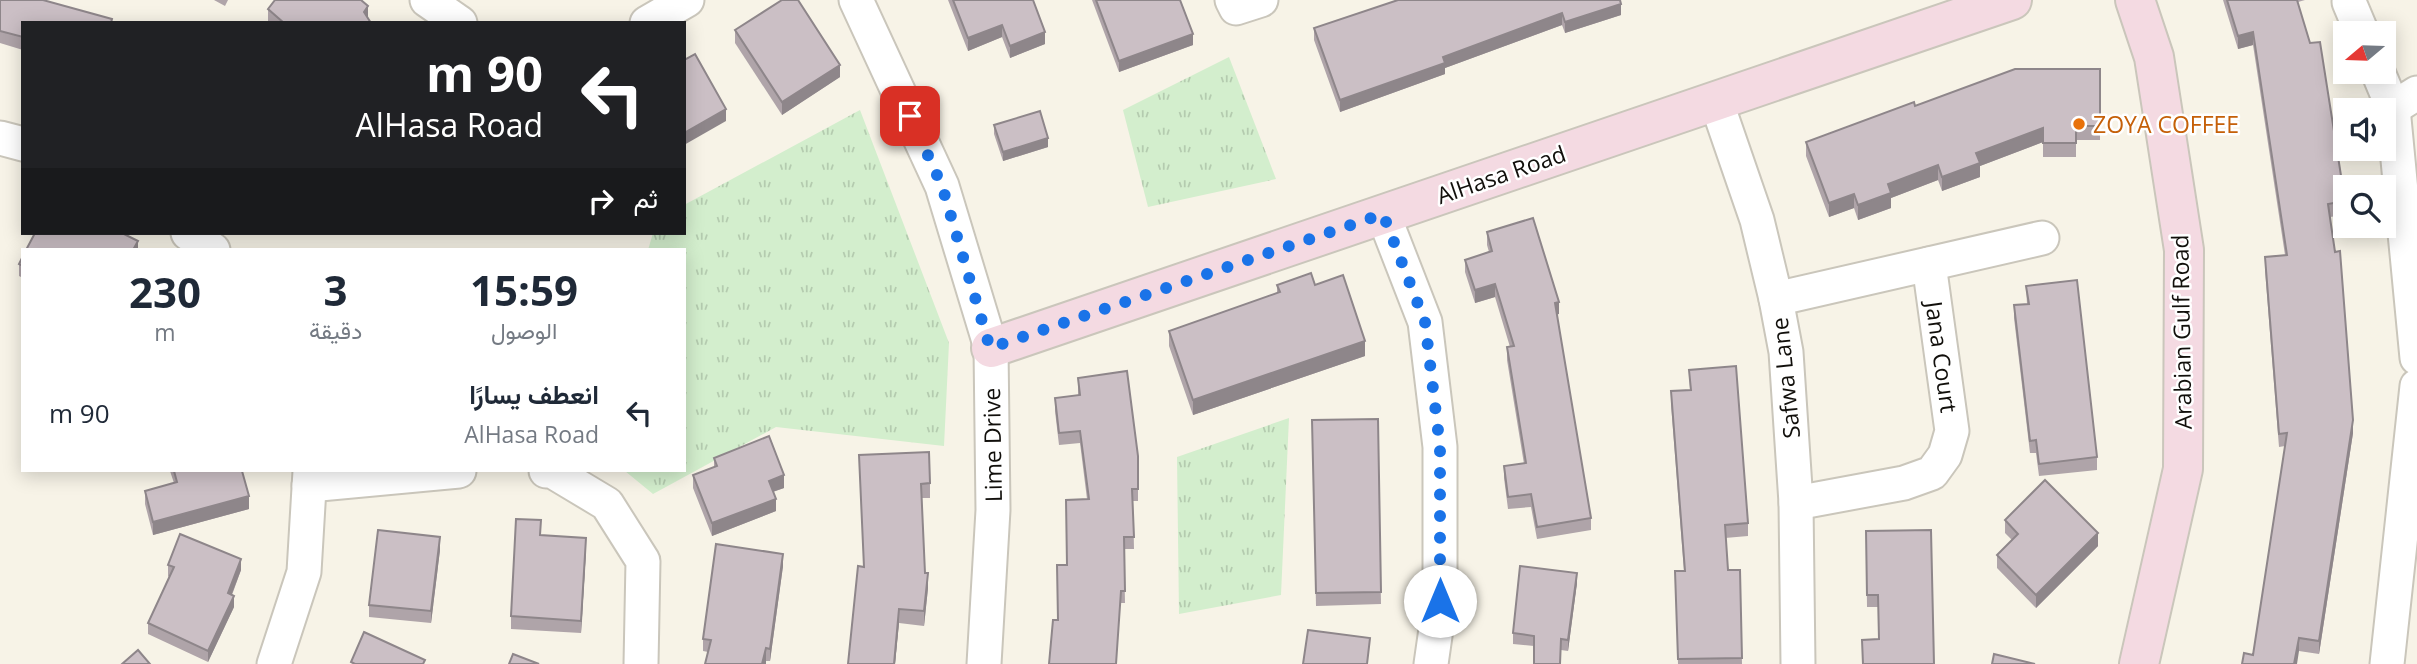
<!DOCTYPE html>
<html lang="ar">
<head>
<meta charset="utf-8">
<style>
  body { margin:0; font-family:"Open Sans",Vazirmatn,sans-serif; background:#f6f6f7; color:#1f2937; direction:rtl; height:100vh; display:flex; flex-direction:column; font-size:26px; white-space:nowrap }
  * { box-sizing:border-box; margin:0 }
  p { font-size:23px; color:#747a83 }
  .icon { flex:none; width:38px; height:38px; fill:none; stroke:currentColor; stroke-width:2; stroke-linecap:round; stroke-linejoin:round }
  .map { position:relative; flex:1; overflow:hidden; direction:ltr }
  .details { position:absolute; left:21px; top:248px; width:665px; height:224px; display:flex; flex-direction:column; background:#fff; border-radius:0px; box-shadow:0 4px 18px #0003; direction:rtl }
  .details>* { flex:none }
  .hud { position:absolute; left:21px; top:21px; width:665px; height:214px; border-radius:0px; box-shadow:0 4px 18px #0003; direction:rtl; background:#202124; color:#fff; overflow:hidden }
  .needle { width:46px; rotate:251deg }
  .controls { position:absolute; left:2333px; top:21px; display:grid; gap:14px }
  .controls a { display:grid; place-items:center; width:63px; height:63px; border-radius:0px; background:#fff; box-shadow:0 4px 18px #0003; font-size:35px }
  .pin { position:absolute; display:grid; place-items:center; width:60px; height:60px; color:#fff; margin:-30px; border-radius:14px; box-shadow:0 4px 10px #0006 }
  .me { position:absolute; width:77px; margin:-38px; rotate:0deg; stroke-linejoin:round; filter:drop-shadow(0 0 5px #0008) }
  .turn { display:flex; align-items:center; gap:24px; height:147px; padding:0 28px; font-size:32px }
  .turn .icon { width:91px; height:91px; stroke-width:2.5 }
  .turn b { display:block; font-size:49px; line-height:60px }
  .then { display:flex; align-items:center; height:66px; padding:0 28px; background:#0003; gap:14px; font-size:26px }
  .eta { display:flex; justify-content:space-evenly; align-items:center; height:119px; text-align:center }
  .eta b { font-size:42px; font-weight:700; line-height:49px }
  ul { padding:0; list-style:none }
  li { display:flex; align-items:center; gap:21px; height:91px; padding:0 28px }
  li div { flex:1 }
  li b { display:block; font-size:26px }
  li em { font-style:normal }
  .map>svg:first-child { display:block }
</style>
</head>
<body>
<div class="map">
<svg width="2417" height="664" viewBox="0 0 2417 664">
  <defs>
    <pattern id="park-tufts" width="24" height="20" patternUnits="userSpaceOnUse" patternTransform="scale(1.75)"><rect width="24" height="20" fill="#d3eecd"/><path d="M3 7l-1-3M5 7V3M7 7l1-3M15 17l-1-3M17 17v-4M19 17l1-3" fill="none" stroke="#b4cbaf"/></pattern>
  </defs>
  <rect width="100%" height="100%" fill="#f7f3e7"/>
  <g fill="url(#park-tufts)">
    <polygon points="1229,57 1276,179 1148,207 1123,110"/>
    <polygon points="860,110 949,343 944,446 776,427 653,494 625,471 684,471 684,250 648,250 653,233 684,233 684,205"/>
    <polygon points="1289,418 1281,595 1179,614 1177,457"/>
  </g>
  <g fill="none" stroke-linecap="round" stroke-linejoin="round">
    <g stroke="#cac6bb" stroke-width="37">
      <g id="street">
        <polyline points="427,0 460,23"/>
        <polyline points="856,0 942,186 991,348 993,510 984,664"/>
        <polyline points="1232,0 1236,8 1261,0"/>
        <polyline points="2349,2 2362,33"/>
        <polyline points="647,23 687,0"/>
        <polyline points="2378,72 2393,108 2417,358"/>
        <polyline points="1716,101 1757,220 1776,299 1786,352 1796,503 1798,664"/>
        <polyline points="2393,108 2417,93"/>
        <polyline points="0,138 23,144"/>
        <polyline points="1383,214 1425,322 1440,447 1440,601 1431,664"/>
        <polyline points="188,233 213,250"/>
        <polyline points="1776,299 2042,238"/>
        <polyline points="546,471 552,471 607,504 643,561 641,664"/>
        <polyline points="309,485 459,471"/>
        <polyline points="1796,503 1904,483 1932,473 1945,455 1952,431 1929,264"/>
        <polyline points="274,664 304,572 310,471"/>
        <polyline points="2387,664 2417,386"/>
      </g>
    </g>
    <g stroke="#cac6bb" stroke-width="42">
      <g id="secondary">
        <polyline points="2135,0 2154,57 2184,250 2183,469 2139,664"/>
        <polyline points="991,348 2012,0"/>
      </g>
    </g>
    <use href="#street" stroke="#fff" stroke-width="33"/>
    <use href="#secondary" stroke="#f4dae2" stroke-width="38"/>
  </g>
  <g fill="#afa4a9">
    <polygon points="0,0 112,23 23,23 23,50 0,43"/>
    <polygon points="214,0 228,0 225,6"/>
    <polygon points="948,0 1033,0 1045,44 1010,58 1002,37 968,51"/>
    <polygon points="1092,0 1180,0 1193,45 1119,72"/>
    <polygon points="1398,0 1621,15 1565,33 1562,25 1445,68 1445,74 1340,112 1314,40 1314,28"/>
    <polygon points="2223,0 2305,0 2298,2 2345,201 2345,215 2330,217 2353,433 2319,654 2299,651 2253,655 2285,446 2279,447 2265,270 2265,257 2285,255 2253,45 2238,49"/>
    <polygon points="268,9 368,19 371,23 269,23 268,21"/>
    <polygon points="735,30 840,77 782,115 735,43"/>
    <polygon points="2100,69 2100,140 2076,140 2076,157 2043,157 2043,142 1980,166 1980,177 1942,191 1938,180 1891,198 1891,208 1858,220 1854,208 1829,217 1806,156 1806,142 1915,106"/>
    <polygon points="994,125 1048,147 1003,161 994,134"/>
    <polygon points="1487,232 1559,314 1557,314 1591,518 1591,530 1537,539 1531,507 1508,509 1504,478 1504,466 1524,464 1507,360 1507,347 1510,347 1495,297 1475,303 1465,272 1465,260 1489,252 1487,245"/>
    <polygon points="23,256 23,278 19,276 19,264"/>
    <polygon points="1277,285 1315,285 1365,356 1193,415 1169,346 1169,331 1277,293"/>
    <polygon points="2026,286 2097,457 2097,470 2039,476 2036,453 2030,453 2014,318 2014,305 2027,304"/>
    <polygon points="1689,370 1748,523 1748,536 1725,538 1728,570 1740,570 1742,664 1678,664 1675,571 1684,571 1671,404 1671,391 1690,390"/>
    <polygon points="1078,378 1138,456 1138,501 1133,501 1134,549 1124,549 1125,603 1121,603 1058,620 1067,565 1087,499 1080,443 1059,445 1055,411 1055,398 1078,395"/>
    <polygon points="1378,419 1381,604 1316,606 1312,420"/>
    <polygon points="859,455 930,483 930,498 922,498 925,573 928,588 924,626 899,623 895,664 848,664 864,567"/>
    <polygon points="714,458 784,488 773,492 776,511 712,536 693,488 693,475 714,467"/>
    <polygon points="170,471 242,471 249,509 153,535 145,504 145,491 174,483"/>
    <polygon points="2005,520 2098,546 2036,608 1997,568 1997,555 2012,540 2005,533"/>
    <polygon points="1866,531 1934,664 1879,639 1878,607 1867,607"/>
    <polygon points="541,536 586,551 581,633 511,629 511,616"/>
    <polygon points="440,550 431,623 369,617 369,605"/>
    <polygon points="168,565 241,570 232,595 234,607 208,662 148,634 148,623 169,577 168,576"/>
    <polygon points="783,566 770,661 766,661 766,664 705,664 708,652 703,651 703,639"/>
    <polygon points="1577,583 1568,651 1561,650 1560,664 1534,664 1534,646 1513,644 1513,633"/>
  </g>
  <g fill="#8e868a">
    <polygon points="1621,4 1621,15 1565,33 1565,22"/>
    <polygon points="368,6 368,19 364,12"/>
    <polygon points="1562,13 1562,25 1445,68 1445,74 1340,112 1340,100 1443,57"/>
    <polygon points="1002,25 1002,37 968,51 968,38"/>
    <polygon points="1045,32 1045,44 1010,58 1010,46"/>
    <polygon points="2253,32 2253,45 2238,49 2238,36"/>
    <polygon points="1193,34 1193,45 1119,72 1119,61"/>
    <polygon points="840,65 840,77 782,115 782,102"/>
    <polygon points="726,109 726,121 684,145 684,133"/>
    <polygon points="2043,128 2043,142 1980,166 1980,177 1942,191 1942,177 1976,153"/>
    <polygon points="1048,138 1048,147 1003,161 1003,152"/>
    <polygon points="1938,165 1938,180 1891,198 1891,208 1858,220 1858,205 1888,184"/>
    <polygon points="1854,194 1854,208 1829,217 1829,203"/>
    <polygon points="138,241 138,250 133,250"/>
    <polygon points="1495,284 1495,297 1475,303 1475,290"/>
    <polygon points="1559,302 1559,314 1555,315 1555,303"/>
    <polygon points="1365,341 1365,356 1193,415 1193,400"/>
    <polygon points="2353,420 2353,433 2319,654 2319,641"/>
    <polygon points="784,475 784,488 769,493 769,481"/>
    <polygon points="249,496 249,509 153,535 153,522"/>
    <polygon points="776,499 776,511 712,536 712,523"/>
    <polygon points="2098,533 2098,546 2036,608 2036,595"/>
    <polygon points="440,537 440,550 431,623 431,611"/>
    <polygon points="586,538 586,551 581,633 581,621"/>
    <polygon points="783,554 783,566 770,661 770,649"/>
    <polygon points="241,559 241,570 228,604 228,593"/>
    <polygon points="928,573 928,588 924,626 924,611"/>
    <polygon points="1577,573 1577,583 1568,651 1568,640"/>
    <polygon points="234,596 234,607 208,662 208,651"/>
    <polygon points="899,609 899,623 895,664 894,664"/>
    <polygon points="2299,638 2299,651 2297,664 2294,664"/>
    <polygon points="766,648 766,664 762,664"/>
  </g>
  <g fill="#cbbfc5" stroke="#8e868a" stroke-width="2">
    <polygon points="0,0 43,0 112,19 111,23 23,23 23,37 0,31"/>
    <polygon points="275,0 361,0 368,6 364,12 371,23 284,23 268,9"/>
    <polygon points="782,0 798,0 840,65 782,102 735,30"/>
    <polygon points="953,0 1033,0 1045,32 1010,46 1002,25 968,38"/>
    <polygon points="1096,0 1180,0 1193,34 1119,61"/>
    <polygon points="1398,0 1620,0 1621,4 1565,22 1562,13 1443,57 1445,63 1340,100 1314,28"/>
    <polygon points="2227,0 2297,0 2310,43 2320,42 2345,201 2328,204 2335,252 2340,251 2353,420 2319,641 2299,638 2294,664 2242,664 2244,653 2253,655 2287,433 2279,434 2265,257 2287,255 2253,32 2238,36"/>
    <polygon points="695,54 726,109 684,133 684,60"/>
    <polygon points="2015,69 2100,69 2100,126 2076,126 2076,143 2043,143 2043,128 1976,153 1980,163 1942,177 1938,165 1888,184 1891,193 1858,205 1854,194 1829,203 1806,142 1914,102 1915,106"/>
    <polygon points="1040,111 1048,138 1003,152 994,125"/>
    <polygon points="1533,218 1559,302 1555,303 1591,518 1537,527 1531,494 1508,497 1504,466 1526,463 1507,347 1514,346 1495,284 1475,290 1465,260 1492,251 1487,232"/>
    <polygon points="35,233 122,233 138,241 133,250 26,250"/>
    <polygon points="23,256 23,266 19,264"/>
    <polygon points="1311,273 1315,285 1343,275 1365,341 1193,400 1169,331 1280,292 1277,285"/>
    <polygon points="2077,280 2097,457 2039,464 2036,440 2030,441 2014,305 2029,304 2026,286"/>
    <polygon points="1736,366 1748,523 1725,525 1728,570 1740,570 1742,658 1678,659 1675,571 1685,571 1671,391 1691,390 1689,370"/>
    <polygon points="1127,371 1138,456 1138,489 1132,489 1134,537 1124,537 1125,591 1121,591 1116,664 1049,664 1053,620 1058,620 1057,565 1067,565 1066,500 1089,499 1080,431 1059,433 1055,398 1080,395 1078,378"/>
    <polygon points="1378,419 1381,592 1316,593 1312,420"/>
    <polygon points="769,436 784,475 769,481 776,499 712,523 693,475 717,466 714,458"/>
    <polygon points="929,452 930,483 921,484 925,573 928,573 924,611 899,609 894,664 848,664 858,566 864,567 859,455"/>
    <polygon points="174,471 242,471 249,496 153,522 145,491 177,482"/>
    <polygon points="2045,480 2098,533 2036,595 1997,555 2018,534 2005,520"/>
    <polygon points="516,519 541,520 540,535 586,538 581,621 511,616"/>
    <polygon points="378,530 440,537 431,611 369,605"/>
    <polygon points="1931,530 1934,664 1863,664 1862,640 1879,639 1878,595 1867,595 1866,531"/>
    <polygon points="180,534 241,559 228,593 234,596 208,651 148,623 174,567 168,565"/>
    <polygon points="716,544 783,554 770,649 766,648 762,664 705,664 711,640 703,639"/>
    <polygon points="1520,566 1577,573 1568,640 1561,639 1560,664 1534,664 1534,636 1513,633"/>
    <polygon points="1308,630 1370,638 1367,664 1303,664"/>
    <polygon points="364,632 425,660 423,664 355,664 351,662"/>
    <polygon points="138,650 150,664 122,664"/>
    <polygon points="513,654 539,664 509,664"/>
    <polygon points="1994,654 2035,664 1992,664"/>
  </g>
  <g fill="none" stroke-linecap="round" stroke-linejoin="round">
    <polyline stroke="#1a73e8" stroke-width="12" stroke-dasharray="0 21.6" points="910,116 942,186 990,348 1383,214 1425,322 1440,447 1440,601"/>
  </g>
  <circle fill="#e8710a" stroke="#fff" stroke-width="2.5" cx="2079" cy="124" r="7"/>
  <g text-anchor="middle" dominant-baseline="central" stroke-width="5" stroke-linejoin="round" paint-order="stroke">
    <g font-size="23" fill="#c56008" stroke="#fff" text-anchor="start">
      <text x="2093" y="124">ZOYA COFFEE</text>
    </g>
    <g font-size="23" fill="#110f0b" stroke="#fff">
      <text transform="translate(1501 174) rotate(-19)">AlHasa Road</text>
      <text transform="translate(2181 332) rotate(-91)">Arabian Gulf Road</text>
      <text transform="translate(1942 357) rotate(82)">Jana Court</text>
      <text transform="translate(1785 378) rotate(-96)">Safwa Lane</text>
      <text transform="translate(992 445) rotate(-91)">Lime Drive</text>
    </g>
  </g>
</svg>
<div class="controls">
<a><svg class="needle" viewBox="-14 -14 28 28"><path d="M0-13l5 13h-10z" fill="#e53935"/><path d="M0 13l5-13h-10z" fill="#747a83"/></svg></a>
<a><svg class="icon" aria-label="sound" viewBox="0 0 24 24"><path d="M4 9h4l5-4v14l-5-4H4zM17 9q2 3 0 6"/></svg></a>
<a><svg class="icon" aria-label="search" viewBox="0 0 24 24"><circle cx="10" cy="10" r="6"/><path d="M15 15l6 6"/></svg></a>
</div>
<div class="pin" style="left:910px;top:116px;background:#d93025"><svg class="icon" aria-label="arrive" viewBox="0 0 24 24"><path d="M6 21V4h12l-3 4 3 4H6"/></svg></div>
<svg class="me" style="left:1440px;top:601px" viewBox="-20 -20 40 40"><circle r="19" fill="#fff"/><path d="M0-13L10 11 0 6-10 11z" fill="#1a73e8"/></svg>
<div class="hud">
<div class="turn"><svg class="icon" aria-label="left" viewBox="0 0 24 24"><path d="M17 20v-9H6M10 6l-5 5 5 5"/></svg><div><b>90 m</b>AlHasa Road</div></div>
<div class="then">ثم<svg class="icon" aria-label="right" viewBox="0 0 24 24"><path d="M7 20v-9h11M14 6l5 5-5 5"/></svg></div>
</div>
<section class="details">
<div class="eta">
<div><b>15:59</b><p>الوصول</p></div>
<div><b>3</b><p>دقيقة</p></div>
<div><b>230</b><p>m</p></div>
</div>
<ul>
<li><svg class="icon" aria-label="left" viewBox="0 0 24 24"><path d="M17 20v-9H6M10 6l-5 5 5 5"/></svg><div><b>انعطف يسارًا</b><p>AlHasa Road</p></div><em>90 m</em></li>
</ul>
</section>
</div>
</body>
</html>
